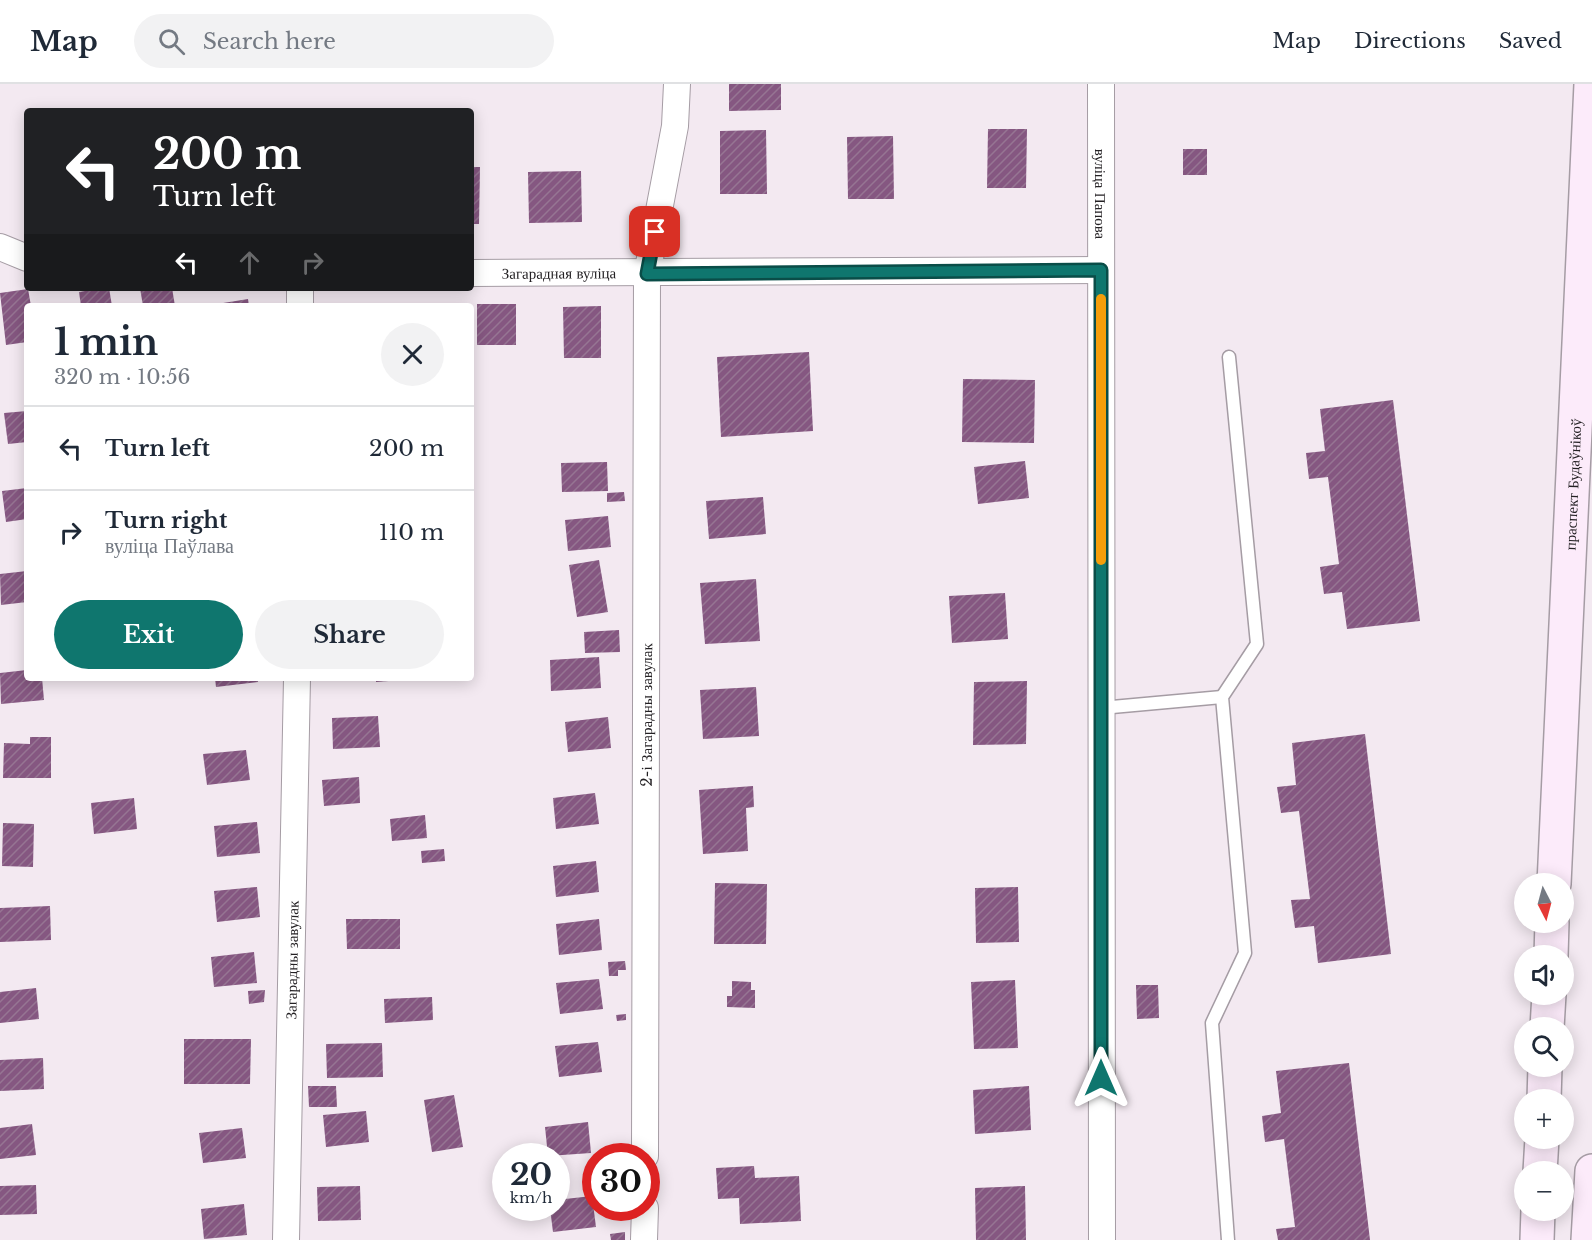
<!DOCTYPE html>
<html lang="en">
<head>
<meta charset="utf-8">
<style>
  body { margin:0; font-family:"Libre Baskerville",serif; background:#f2f2f3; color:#1f2937; height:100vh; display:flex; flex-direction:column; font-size:22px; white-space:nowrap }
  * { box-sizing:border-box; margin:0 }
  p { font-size:20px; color:#747a83 }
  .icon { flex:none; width:33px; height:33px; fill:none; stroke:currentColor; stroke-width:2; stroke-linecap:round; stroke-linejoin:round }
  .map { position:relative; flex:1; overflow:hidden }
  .sheet { position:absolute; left:24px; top:219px; width:450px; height:378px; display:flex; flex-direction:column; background:#fff; border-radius:6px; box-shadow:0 3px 15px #0003 }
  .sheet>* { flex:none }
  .guide { position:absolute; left:24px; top:24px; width:450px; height:183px; border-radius:6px; box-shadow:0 3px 15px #0003; background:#202124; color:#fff; overflow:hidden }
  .needle { width:39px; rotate:174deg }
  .buttons { position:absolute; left:1514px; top:789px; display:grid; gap:12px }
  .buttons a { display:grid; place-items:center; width:60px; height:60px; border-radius:50%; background:#fff; box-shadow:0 3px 15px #0003; font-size:30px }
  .speed { position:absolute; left:492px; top:1059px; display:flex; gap:12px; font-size:30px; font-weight:700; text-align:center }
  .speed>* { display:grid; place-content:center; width:78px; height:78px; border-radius:50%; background:#fff; box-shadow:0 3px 15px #0003; line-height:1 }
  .speed small { font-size:15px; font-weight:400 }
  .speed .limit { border:9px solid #d22; background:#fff; color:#111 }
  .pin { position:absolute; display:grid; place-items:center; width:51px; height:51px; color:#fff; margin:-26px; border-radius:12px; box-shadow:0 3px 9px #0006 }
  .me { position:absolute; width:66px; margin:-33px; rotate:0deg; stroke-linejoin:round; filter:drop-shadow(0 0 4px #0008) }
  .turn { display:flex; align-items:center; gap:21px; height:126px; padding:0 30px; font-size:27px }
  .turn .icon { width:78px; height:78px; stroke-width:2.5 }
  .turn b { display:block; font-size:42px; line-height:51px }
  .lanes { display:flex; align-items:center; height:57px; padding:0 30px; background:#0003; justify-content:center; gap:30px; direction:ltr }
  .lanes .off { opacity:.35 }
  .round { display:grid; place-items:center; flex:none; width:63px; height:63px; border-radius:32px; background:#f2f2f3 }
  .summary { display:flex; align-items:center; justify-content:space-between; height:102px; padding:0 30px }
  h1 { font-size:36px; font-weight:700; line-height:45px }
  .action { display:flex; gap:12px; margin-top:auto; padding:12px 30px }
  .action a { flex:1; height:69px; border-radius:36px; background:#0f766e; color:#fff; font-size:24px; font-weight:700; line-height:69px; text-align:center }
  .action a+a { background:#f2f2f3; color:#1f2937 }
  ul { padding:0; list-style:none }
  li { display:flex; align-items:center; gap:18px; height:84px; padding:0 30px; border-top:2px solid #e0e1e3 }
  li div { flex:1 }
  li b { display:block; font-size:22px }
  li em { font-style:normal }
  header { display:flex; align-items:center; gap:36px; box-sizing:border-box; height:84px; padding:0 30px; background:#fff; border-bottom:2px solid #e0e1e3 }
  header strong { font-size:28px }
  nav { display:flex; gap:33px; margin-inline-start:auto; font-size:21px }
  .search { width:420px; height:54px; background:#f2f2f3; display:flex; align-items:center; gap:15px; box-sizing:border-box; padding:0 21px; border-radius:33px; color:#747a83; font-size:22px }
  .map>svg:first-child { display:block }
</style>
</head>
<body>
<header>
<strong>Map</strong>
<div class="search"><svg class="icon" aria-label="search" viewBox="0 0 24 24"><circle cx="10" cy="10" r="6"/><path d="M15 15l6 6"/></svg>Search here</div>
<nav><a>Map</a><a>Directions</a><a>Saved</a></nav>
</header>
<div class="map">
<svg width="1592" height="1156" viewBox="0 0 1592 1156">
  <defs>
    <pattern id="building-hatch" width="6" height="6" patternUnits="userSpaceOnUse" patternTransform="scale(1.5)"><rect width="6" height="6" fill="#855781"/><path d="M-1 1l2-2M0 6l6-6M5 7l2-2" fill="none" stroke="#967593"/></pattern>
  </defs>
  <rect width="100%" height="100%" fill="#f3e9f1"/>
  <g fill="url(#building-hatch)">
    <polygon points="729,0 781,0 781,26 729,27"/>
    <polygon points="988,45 1027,45 1026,104 987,104"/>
    <polygon points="766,46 767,110 720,110 720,47"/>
    <polygon points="893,52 894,115 848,115 847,53"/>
    <rect x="1183" y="65" width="24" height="26"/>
    <polygon points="471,83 480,83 479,140 471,140"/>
    <polygon points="581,87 582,138 529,139 528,88"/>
    <polygon points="103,204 109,204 112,222 81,222 79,208"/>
    <polygon points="140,204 172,204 175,222 143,222"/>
    <polygon points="28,205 31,222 27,222 27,258 6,261 0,209"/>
    <polygon points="248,215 249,222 218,222 217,220"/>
    <rect x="477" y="220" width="39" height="41"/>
    <polygon points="601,222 601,274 564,274 563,223"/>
    <polygon points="809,268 813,347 721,353 717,273"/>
    <polygon points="963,295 1035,296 1034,359 962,358"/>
    <polygon points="1393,316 1420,537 1347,545 1342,508 1324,510 1320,483 1339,480 1328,393 1309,395 1306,369 1325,367 1320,325"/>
    <polygon points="27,327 27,358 8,360 4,329"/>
    <polygon points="1025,377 1029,414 978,420 974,383"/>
    <polygon points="607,378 608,407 562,408 561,379"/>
    <polygon points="27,404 27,435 6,438 2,407"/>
    <polygon points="624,408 625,417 607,418 607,409"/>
    <polygon points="763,413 766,450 709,455 706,417"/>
    <polygon points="608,432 611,463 568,467 565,436"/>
    <polygon points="599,476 608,528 577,533 569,481"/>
    <polygon points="27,487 27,518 1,521 0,490"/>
    <polygon points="756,495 760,557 705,560 700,499"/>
    <polygon points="1005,509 1008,555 952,559 949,512"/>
    <polygon points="619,546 620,568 585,569 584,548"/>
    <polygon points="599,573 601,604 551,607 550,576"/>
    <polygon points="27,586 27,594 42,594 44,616 1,620 0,589"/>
    <polygon points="215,594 258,594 258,598 216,603"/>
    <polygon points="376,594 401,594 401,596 376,598"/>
    <polygon points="1027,597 1026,660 973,661 974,598"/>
    <polygon points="756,603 759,652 703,655 700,606"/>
    <polygon points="378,632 380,663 333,665 332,634"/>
    <polygon points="608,633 611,664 568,668 565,638"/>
    <polygon points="1365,650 1391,870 1318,879 1314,842 1295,844 1291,816 1310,815 1299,727 1281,729 1277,703 1296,701 1292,659"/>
    <polygon points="30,653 51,653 51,694 3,694 4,659 30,660"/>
    <polygon points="246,666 250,696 207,701 203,670"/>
    <polygon points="359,693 360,719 324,722 322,696"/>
    <polygon points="753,702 754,723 746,724 748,767 703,770 699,706"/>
    <polygon points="595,709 599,740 556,745 553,714"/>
    <polygon points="134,714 137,745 94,750 91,719"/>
    <polygon points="425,731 427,754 392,757 390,735"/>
    <polygon points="257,738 260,769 217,773 214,742"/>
    <polygon points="3,739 34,740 33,783 2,782"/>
    <polygon points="444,765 445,777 422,779 421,767"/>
    <polygon points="596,777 599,808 556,813 553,782"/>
    <polygon points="715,799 767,800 766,860 714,860"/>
    <polygon points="257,803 260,833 217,838 214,807"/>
    <polygon points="1018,803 1019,858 976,859 975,804"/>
    <polygon points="50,822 51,856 0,858 0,824"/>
    <polygon points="346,835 400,835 400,865 347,865"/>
    <polygon points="599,835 602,866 559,871 556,840"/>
    <polygon points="254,868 257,899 214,903 211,873"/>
    <polygon points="625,877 626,886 618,886 618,892 609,892 608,878"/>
    <polygon points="599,895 603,925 560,930 556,899"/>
    <polygon points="1015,896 1018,964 974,965 971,898"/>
    <polygon points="732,897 751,898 751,906 755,906 755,924 727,923 727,912 732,912"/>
    <polygon points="1136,901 1158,901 1159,934 1137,935"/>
    <polygon points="36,904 39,935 0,939 0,908"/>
    <polygon points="265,906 264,918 249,920 248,907"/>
    <polygon points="432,913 433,936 385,939 384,915"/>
    <polygon points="626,930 626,936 617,937 616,931"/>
    <polygon points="184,955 251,955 250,1000 184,1000"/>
    <polygon points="598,958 602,988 559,993 555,962"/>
    <polygon points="382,959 383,993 327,994 326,960"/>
    <polygon points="43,974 44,1005 0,1007 0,976"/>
    <polygon points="1349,979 1370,1156 1278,1156 1276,1145 1295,1143 1284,1055 1265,1058 1262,1032 1281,1029 1276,987"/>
    <polygon points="308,1002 336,1002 337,1023 309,1023"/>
    <polygon points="1029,1002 1031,1046 975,1050 973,1006"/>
    <polygon points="454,1011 463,1063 432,1068 424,1016"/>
    <polygon points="366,1027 369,1058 326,1063 323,1031"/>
    <polygon points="588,1038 591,1069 548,1072 545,1043"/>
    <polygon points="32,1040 36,1071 0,1075 0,1044"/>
    <polygon points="242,1044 246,1074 203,1079 199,1049"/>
    <polygon points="754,1082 755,1094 799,1092 801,1137 740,1140 739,1114 718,1115 716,1084"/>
    <polygon points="36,1101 37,1130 0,1131 0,1102"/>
    <polygon points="360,1102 361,1136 318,1137 317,1103"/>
    <polygon points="1025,1102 1026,1156 976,1156 975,1104"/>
    <polygon points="592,1112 596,1143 553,1148 550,1124 556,1124 556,1116"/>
    <polygon points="244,1120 247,1151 204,1155 201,1125"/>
    <polygon points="625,1148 625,1156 611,1156 610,1150"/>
  </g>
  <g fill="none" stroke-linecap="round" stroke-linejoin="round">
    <g stroke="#a59ca4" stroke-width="15">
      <g id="service">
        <polyline points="1101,624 1222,613"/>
        <polyline points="1228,1156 1212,939 1245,869 1222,613 1257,560 1229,273"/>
      </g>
    </g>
    <g stroke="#a59ca4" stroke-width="28">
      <g id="minor">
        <path id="s1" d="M1101 0 1102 1156"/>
        <polyline points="0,163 27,174"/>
        <path id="s2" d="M471 189 1101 186"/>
        <polyline points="300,222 300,204"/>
        <path id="s3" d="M645 1072 647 190 675 42 677 0"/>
        <path id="s4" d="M286 1156 297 594"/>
        <polyline points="644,1156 645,1124"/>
      </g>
    </g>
    <g stroke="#a59ca4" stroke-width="36">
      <g id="secondary">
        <path id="s5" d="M1554 800 1591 0"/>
        <polyline points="1551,872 1552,838"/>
        <polyline points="1547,944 1549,910"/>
        <polyline points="1544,1016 1545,982"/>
        <polyline points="1540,1088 1542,1054"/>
        <polyline points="1537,1156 1538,1126"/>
        <polyline points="1588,1156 1592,1087"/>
      </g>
    </g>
    <use href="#service" stroke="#fff" stroke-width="12"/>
    <use href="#minor" stroke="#fff" stroke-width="26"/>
    <use href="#secondary" stroke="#fcebfa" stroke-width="33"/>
  </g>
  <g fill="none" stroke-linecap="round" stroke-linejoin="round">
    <g stroke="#0a4d48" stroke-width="15">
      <polyline id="route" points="655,148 647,190 1101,186 1101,994"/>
    </g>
    <use href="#route" stroke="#0f766e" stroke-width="10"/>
    <polyline stroke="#f59e0b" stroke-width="10" points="1101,215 1101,476"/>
  </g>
  <g text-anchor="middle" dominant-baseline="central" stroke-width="6" stroke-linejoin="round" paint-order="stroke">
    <g font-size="15" fill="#242124" stroke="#fff">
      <text stroke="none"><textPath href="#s1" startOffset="110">вуліца Папова</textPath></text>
      <text stroke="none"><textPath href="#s2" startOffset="88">Загарадная вуліца</textPath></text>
      <text stroke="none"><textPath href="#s5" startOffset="400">праспект Будаўнікоў</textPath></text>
      <text stroke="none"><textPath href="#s3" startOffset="441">2-і Загарадны завулак</textPath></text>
      <text stroke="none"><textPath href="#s4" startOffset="280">Загарадны завулак</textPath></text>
    </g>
  </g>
</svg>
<div class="buttons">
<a><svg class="needle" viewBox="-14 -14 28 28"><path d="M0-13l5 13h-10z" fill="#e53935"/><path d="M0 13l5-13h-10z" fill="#747a83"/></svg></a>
<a><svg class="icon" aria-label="sound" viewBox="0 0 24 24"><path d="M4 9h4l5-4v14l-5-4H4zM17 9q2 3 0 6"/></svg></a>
<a><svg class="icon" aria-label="search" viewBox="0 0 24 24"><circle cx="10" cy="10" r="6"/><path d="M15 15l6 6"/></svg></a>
<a>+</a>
<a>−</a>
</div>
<div class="speed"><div>20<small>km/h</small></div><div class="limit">30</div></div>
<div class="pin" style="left:655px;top:148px;background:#d93025"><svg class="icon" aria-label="arrive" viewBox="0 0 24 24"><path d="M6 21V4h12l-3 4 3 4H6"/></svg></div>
<svg class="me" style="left:1101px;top:994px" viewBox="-20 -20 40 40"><path d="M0-17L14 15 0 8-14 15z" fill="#0f766e" stroke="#fff" stroke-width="4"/></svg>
<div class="guide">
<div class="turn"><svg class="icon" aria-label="left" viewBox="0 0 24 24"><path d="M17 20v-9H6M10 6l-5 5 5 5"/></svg><div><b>200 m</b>Turn left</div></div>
<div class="lanes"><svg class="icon" aria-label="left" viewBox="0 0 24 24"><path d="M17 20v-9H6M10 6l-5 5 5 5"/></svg><svg class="icon off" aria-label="ahead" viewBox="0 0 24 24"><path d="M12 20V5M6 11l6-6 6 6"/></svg><svg class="icon off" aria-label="right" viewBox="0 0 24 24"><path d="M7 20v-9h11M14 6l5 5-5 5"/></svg></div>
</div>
<section class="sheet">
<div class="summary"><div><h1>1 min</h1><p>320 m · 10:56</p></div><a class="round"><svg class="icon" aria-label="close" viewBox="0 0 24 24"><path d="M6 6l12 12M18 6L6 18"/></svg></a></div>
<ul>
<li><svg class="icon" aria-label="left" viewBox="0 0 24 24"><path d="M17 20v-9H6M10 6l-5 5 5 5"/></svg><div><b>Turn left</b></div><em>200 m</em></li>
<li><svg class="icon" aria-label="right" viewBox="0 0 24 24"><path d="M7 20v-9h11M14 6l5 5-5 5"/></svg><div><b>Turn right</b><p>вуліца Паўлава</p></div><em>110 m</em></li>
</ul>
<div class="action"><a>Exit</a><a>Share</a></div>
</section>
</div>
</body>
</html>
